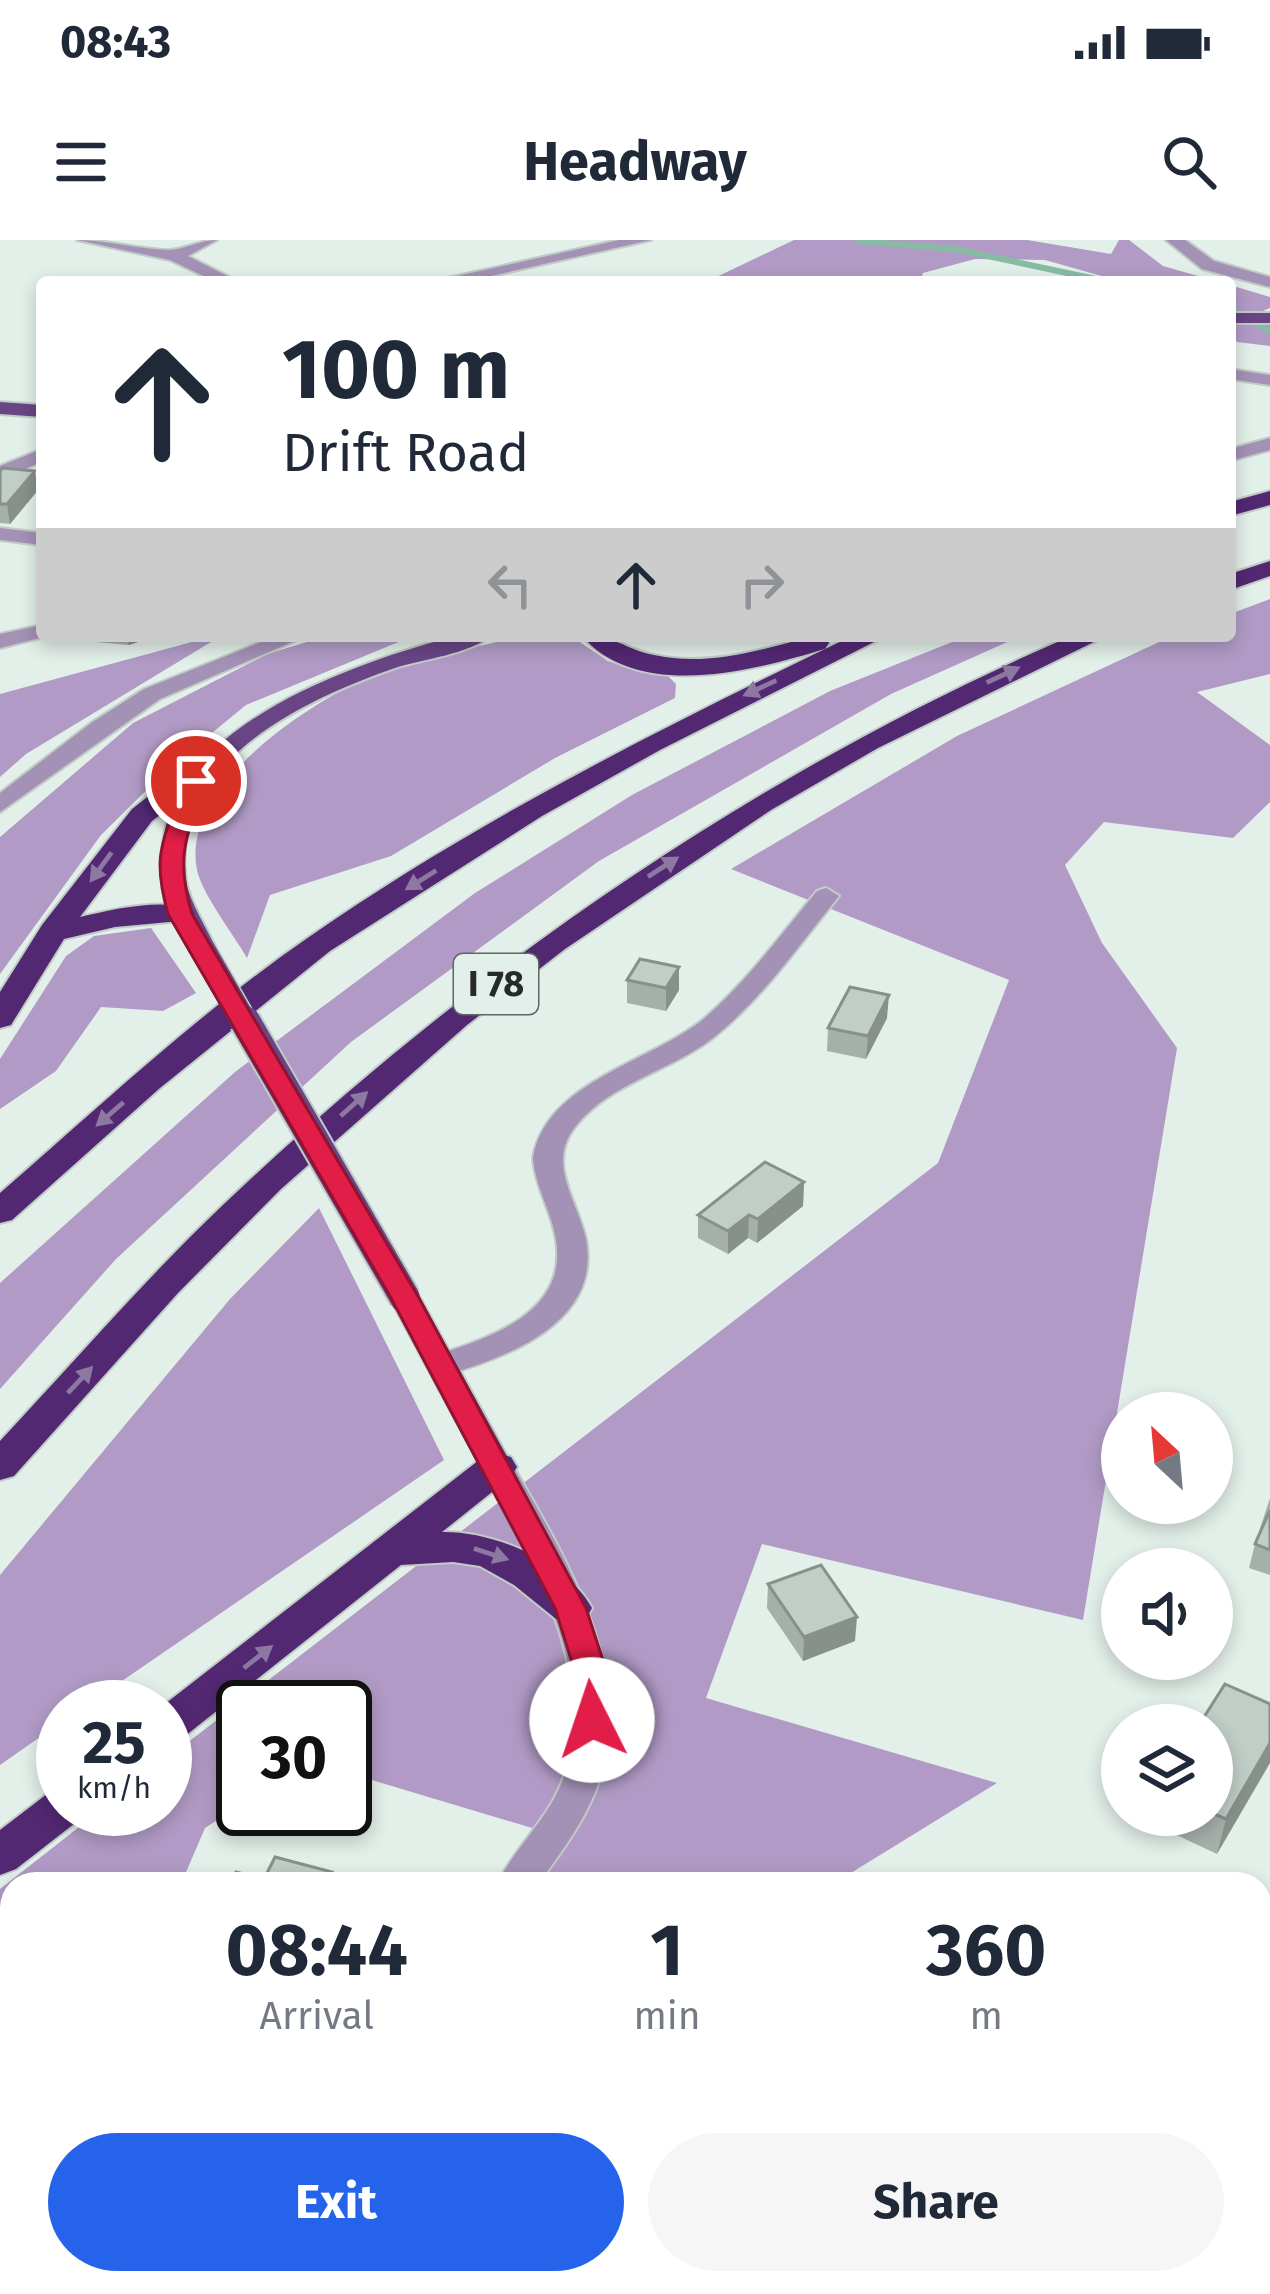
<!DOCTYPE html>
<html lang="en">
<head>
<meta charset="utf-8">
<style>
  body { margin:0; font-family:"Fira Sans",sans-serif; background:#f6f6f7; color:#1f2937; height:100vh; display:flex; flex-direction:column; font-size:45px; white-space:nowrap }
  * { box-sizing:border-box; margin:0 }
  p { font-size:39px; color:#747a83 }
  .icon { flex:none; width:66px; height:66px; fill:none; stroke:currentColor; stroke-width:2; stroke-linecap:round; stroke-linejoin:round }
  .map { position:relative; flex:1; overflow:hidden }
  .panel { position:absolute; left:0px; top:1632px; width:1272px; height:423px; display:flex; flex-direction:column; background:#fff; border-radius:36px 36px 0 0; box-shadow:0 6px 18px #0003 }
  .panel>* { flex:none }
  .hud { position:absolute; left:36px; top:36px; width:1200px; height:366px; border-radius:12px; box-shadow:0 6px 18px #0003; background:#fff; color:#1f2937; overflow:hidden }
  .needle { width:78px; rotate:334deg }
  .controls { position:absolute; left:1101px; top:1152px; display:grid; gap:24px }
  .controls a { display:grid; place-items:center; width:132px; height:132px; border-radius:50%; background:#fff; box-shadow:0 6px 18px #0003; font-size:60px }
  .speed { position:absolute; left:36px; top:1440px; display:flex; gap:24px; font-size:60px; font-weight:700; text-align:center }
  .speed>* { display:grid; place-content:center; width:156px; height:156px; border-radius:50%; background:#fff; box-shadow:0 6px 18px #0003; line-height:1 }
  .speed small { font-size:30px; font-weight:400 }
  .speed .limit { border:6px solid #111; border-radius:18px; background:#fff; color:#111 }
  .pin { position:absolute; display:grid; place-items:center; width:102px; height:102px; color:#fff; margin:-51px; border:6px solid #fff; border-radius:50%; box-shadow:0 3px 12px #0007 }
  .me { position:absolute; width:132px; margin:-66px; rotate:356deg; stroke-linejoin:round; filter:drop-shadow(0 0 9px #0008) }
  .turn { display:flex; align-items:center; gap:42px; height:252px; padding:0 48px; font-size:54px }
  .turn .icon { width:156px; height:156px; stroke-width:2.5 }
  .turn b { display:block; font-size:84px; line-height:102px }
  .lanes { display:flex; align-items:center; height:114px; padding:0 48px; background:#0003; justify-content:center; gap:60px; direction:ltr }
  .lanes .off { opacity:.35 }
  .eta { display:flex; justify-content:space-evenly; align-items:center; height:204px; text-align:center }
  .eta b { font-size:72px; font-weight:700; line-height:84px }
  .action { display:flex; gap:24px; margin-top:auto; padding:24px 48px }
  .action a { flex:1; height:138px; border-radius:72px; background:#2563eb; color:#fff; font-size:48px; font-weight:700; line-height:138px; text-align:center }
  .action a+a { background:#f6f6f7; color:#1f2937 }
  .status { display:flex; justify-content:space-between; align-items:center; height:84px; padding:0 60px; background:#fff; direction:ltr }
  .status svg { height:33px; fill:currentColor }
  header { display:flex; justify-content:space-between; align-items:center; height:156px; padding:0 48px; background:#fff; font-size:54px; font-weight:700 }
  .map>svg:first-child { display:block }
</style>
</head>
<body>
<div class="status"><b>08:43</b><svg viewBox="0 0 49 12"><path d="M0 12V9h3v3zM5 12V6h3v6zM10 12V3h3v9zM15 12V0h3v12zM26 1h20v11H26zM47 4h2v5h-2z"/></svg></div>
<header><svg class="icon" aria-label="menu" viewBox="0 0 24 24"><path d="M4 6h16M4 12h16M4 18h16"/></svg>Headway<svg class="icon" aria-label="search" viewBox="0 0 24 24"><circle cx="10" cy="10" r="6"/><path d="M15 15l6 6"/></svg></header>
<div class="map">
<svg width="1270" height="2054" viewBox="0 0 1270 2054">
  <rect width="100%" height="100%" fill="#e3efe9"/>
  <g fill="#b19bc6">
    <polygon points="794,0 1027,0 1111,14 1119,0 1129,0 1163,26 1219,42 1123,42 1045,20 975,19 923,33 920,42 706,42"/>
    <polygon points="1230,45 1270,57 1270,68 1263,71 1270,84 1270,106 1237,102 1230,93"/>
    <polygon points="1270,359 1270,434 1197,452 1270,505 1270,562 1233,598 1104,582 1065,625 1102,703 1177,808 1083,1380 762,1304 706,1458 997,1543 833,1644 526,1644 552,1594 345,1532 345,1467 243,1467 243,1563 205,1588 181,1644 12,1644 12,2043 19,2043 15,2054 0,2054 0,1649 102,1569 165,1569 165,1520 938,923 1009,740 731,629 957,496 1172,396 1230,396 1230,374"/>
    <polygon points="214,396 221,396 26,514 0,537 0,454"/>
    <polygon points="327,396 413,396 246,465 168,529 101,595 0,734 0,597 133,483 267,414"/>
    <path d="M521 396H571L608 421 639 432 666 434 676 444 675 458 555 518 391 616 270 655 247 718C234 695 202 654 197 630 182 556 281 484 337 453 391 423 461 411 521 396Z"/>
    <polygon points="967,396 1021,396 891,454 599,621 351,802 116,1019 0,1149 0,1043 235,832 475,653 632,555 830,451"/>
    <polygon points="151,688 196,753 163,771 101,767 56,831 0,869 0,819 66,716 94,696"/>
    <polygon points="319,968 444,1220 84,1467 63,1467 63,1481 0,1525 0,1335 230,1059"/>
    <polygon points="610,2043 830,2043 835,2054 615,2054"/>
  </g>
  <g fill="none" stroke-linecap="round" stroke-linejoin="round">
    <g stroke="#87bca4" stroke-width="6">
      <polyline points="859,1 954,9 1110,42"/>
      <polyline points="1230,68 1270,92"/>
    </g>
    <g stroke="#c1ccc6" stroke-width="4">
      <g id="minor">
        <path d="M77 0C108 0 138 9 168 10 184 10 199 0 217 0L188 16 239 42H216L170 20Z"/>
        <polygon points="619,0 651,0 464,42 430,42"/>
        <polygon points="1166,0 1185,0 1214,21 1270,37 1270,47 1202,29"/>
        <polygon points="1230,129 1270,135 1270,145 1230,139"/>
        <polygon points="1270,198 1270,210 1230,221 1230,209"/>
        <polygon points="42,209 42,222 0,239 0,226"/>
        <polygon points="0,288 42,293 42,305 0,300"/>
        <polygon points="42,385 42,396 48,396 0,408 0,394"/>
        <polygon points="276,396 306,396 160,459 0,572 0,553 91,483 144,449"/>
        <path d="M826 648 839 656 835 661C797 708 761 760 713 798 671 831 609 843 575 887 546 924 578 961 586 999 602 1083 506 1118 442 1136L431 1133 426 1125 431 1117C487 1098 568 1075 556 1000 552 972 535 947 533 918 546 840 656 821 707 776 749 739 782 693 817 651Z"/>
        <path d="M497 1215 509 1219C562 1311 631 1422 602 1531 591 1573 563 1610 538 1644H497C516 1605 552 1576 565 1533 598 1425 529 1319 481 1227L485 1219Z"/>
        <polygon points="1270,1877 1270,1925 1260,1929 1260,1881"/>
        <polygon points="41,2043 95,2043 90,2054 36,2054"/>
        <polygon points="559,2043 603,2043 608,2054 564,2054"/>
        <polygon points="1115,2043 1167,2043 1162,2054 1110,2054"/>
      </g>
    </g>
    <g stroke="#c1ccc6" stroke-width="4">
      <g id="major">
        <rect x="1230" y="73" width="40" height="10"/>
        <polygon points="0,162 42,165 42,177 0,174"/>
        <path d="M455 396H491C469 414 423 419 395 428 303 460 168 523 186 641 190 663 207 688 216 709L203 717 194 714C77 525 310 435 455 396Z"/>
        <polygon points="405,1048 420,1058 513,1227 509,1235 485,1235 481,1227 390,1058"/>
      </g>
    </g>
    <g stroke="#c1ccc6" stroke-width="4">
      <g id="highway">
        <polygon points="1270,251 1270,265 1230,276 1230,262"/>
        <polygon points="1270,321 1270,336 1230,350 1230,334"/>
        <path d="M582 396C619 396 621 408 654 415 707 427 761 410 813 396L825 397 829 403 825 409C755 430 639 462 582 396Z"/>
        <path d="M852 396H886L660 510 542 576 330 711 160 848 12 980 0 983V953C100 866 200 772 309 697 480 578 666 486 852 396Z"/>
        <path d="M1071 396H1106L878 508 771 570 565 709 467 785 281 949 178 1053 14 1236 0 1240V1201C74 1122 145 1039 224 964 474 727 755 533 1071 396Z"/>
        <path d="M215 510 229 518 225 524 152 581 80 677C114 669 157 659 191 668L195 674 191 680 115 687 64 699 11 785 0 788V752L42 685 132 569 205 512Z"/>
        <path d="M497 1213 511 1217 517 1227 511 1237 442 1292C493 1291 566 1321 592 1368L586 1379 571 1384 556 1379 514 1345 480 1326 453 1322 401 1325 180 1500 165 1505V1467H161L483 1217Z"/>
        <polygon points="63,1549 63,1569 84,1569 79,1580 16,1629 0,1635 0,1590 47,1554"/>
      </g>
    </g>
    <use href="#minor" fill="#a491b6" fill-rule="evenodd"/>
    <use href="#major" fill="#694585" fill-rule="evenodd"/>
    <use href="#highway" fill="#532873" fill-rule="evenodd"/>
    <g stroke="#c1ccc6" stroke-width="27" stroke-linecap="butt">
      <polyline id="major-bridge-far1" points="203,709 246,784"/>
    </g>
    <g stroke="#c1ccc6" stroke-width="34" stroke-linecap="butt">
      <polyline id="major-bridge" points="245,781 405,1058"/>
    </g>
    <use href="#major-bridge-far1" stroke="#694585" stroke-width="24"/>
    <use href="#major-bridge" stroke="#694585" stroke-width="30"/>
  </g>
  <g fill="#a6b0ab">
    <polygon points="0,231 38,250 10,284 0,283"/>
    <polygon points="94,396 156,396 129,405 95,402"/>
    <polygon points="627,740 679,750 666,771 627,763"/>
    <polygon points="887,778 866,819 827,811 828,788"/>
    <polygon points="804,942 803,966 757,1003 748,998 728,1014 698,998 698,975"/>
    <polygon points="1270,1258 1270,1335 1249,1328 1255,1304"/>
    <polygon points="768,1344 855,1401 803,1421 767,1368"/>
    <polygon points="1270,1464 1217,1614 1153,1584 1155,1575 1212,1575 1212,1485"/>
  </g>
  <g fill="#87908b">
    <polygon points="35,231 38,250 10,284 7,264"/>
    <polygon points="127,396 156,396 129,405"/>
    <polygon points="679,727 679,750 666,771 666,748"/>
    <polygon points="889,755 887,778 866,819 868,796"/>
    <polygon points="804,942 803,966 757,1003 758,979"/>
    <polygon points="749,975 748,998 728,1014 728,991"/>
    <polygon points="857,1377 855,1401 803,1421 804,1397"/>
    <polygon points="1270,1503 1270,1523 1217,1614 1226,1579"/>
  </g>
  <g fill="#c1cdc7" stroke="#87908b" stroke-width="3">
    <polygon points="3,228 35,231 7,264 0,264 0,231"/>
    <polygon points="640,719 679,727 666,748 627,740"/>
    <polygon points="850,747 889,755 868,796 828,788"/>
    <polygon points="765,922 804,942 758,979 749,975 728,991 698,975"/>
    <polygon points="1270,1270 1270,1310 1255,1304"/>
    <polygon points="821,1325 857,1377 804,1397 768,1344"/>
    <polygon points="1225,1444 1270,1464 1270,1503 1226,1579 1212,1573 1212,1485 1199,1485"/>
    <polygon points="275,1617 332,1632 327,1644 230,1644 236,1632 264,1639"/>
    <polygon points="336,2043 428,2043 433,2054 313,2054"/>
  </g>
  <defs><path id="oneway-solid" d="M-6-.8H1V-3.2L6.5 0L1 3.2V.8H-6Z" transform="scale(3)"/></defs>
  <g fill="#8d78a2">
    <use href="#oneway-solid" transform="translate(1003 435) rotate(-25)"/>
    <use href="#oneway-solid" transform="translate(760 448) rotate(155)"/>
    <use href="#oneway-solid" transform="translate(101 627) rotate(126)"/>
    <use href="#oneway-solid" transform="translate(663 627) rotate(-33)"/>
    <use href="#oneway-solid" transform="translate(421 640) rotate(148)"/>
    <use href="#oneway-solid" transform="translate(354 864) rotate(-42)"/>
    <use href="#oneway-solid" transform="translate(110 874) rotate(139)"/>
    <use href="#oneway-solid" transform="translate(80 1140) rotate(-47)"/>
    <use href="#oneway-solid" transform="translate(491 1314) rotate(18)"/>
    <use href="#oneway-solid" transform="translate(258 1417) rotate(-38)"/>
  </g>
  <path fill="#e11d48" stroke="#92132f" stroke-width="3" d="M196 535 207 541C186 595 175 617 192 674L419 1058 586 1368 610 1442 603 1489 592 1492 580 1489 576 1480 578 1442 555 1368 391 1058 168 674C155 627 158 609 176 564 181 551 183 540 196 535Z"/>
  <g text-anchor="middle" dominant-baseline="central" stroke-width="10" stroke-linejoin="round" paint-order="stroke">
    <rect fill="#e3efe9" stroke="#5f6562" stroke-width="3" x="454" y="714" width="84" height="60" rx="9"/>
    <g font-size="36" font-weight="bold" fill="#262a28">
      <text x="496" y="744">I 78</text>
    </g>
  </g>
</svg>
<div class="controls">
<a><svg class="needle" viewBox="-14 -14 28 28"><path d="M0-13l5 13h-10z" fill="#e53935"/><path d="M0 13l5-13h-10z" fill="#747a83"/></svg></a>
<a><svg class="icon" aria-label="sound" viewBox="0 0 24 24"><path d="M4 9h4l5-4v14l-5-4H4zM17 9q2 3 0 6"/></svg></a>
<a><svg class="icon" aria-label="layers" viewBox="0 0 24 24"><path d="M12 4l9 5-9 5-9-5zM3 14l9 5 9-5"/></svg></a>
</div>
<div class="speed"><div>25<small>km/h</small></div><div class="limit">30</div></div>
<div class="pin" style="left:196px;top:541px;background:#d93025"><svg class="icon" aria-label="arrive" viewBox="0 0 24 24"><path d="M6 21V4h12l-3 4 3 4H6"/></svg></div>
<svg class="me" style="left:592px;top:1480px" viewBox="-20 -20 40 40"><circle r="19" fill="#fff"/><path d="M0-13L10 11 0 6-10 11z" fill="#e11d48"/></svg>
<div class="hud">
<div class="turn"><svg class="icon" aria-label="ahead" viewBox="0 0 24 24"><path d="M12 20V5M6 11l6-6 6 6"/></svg><div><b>100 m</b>Drift Road</div></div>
<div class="lanes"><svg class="icon off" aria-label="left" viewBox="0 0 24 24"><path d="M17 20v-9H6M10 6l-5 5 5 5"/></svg><svg class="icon" aria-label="ahead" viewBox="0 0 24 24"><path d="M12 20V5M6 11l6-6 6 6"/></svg><svg class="icon off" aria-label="right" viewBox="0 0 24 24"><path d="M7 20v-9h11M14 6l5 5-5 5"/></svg></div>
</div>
<section class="panel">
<div class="eta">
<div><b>08:44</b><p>Arrival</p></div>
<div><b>1</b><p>min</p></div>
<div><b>360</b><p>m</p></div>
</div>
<div class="action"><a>Exit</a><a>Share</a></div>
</section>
</div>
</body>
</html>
